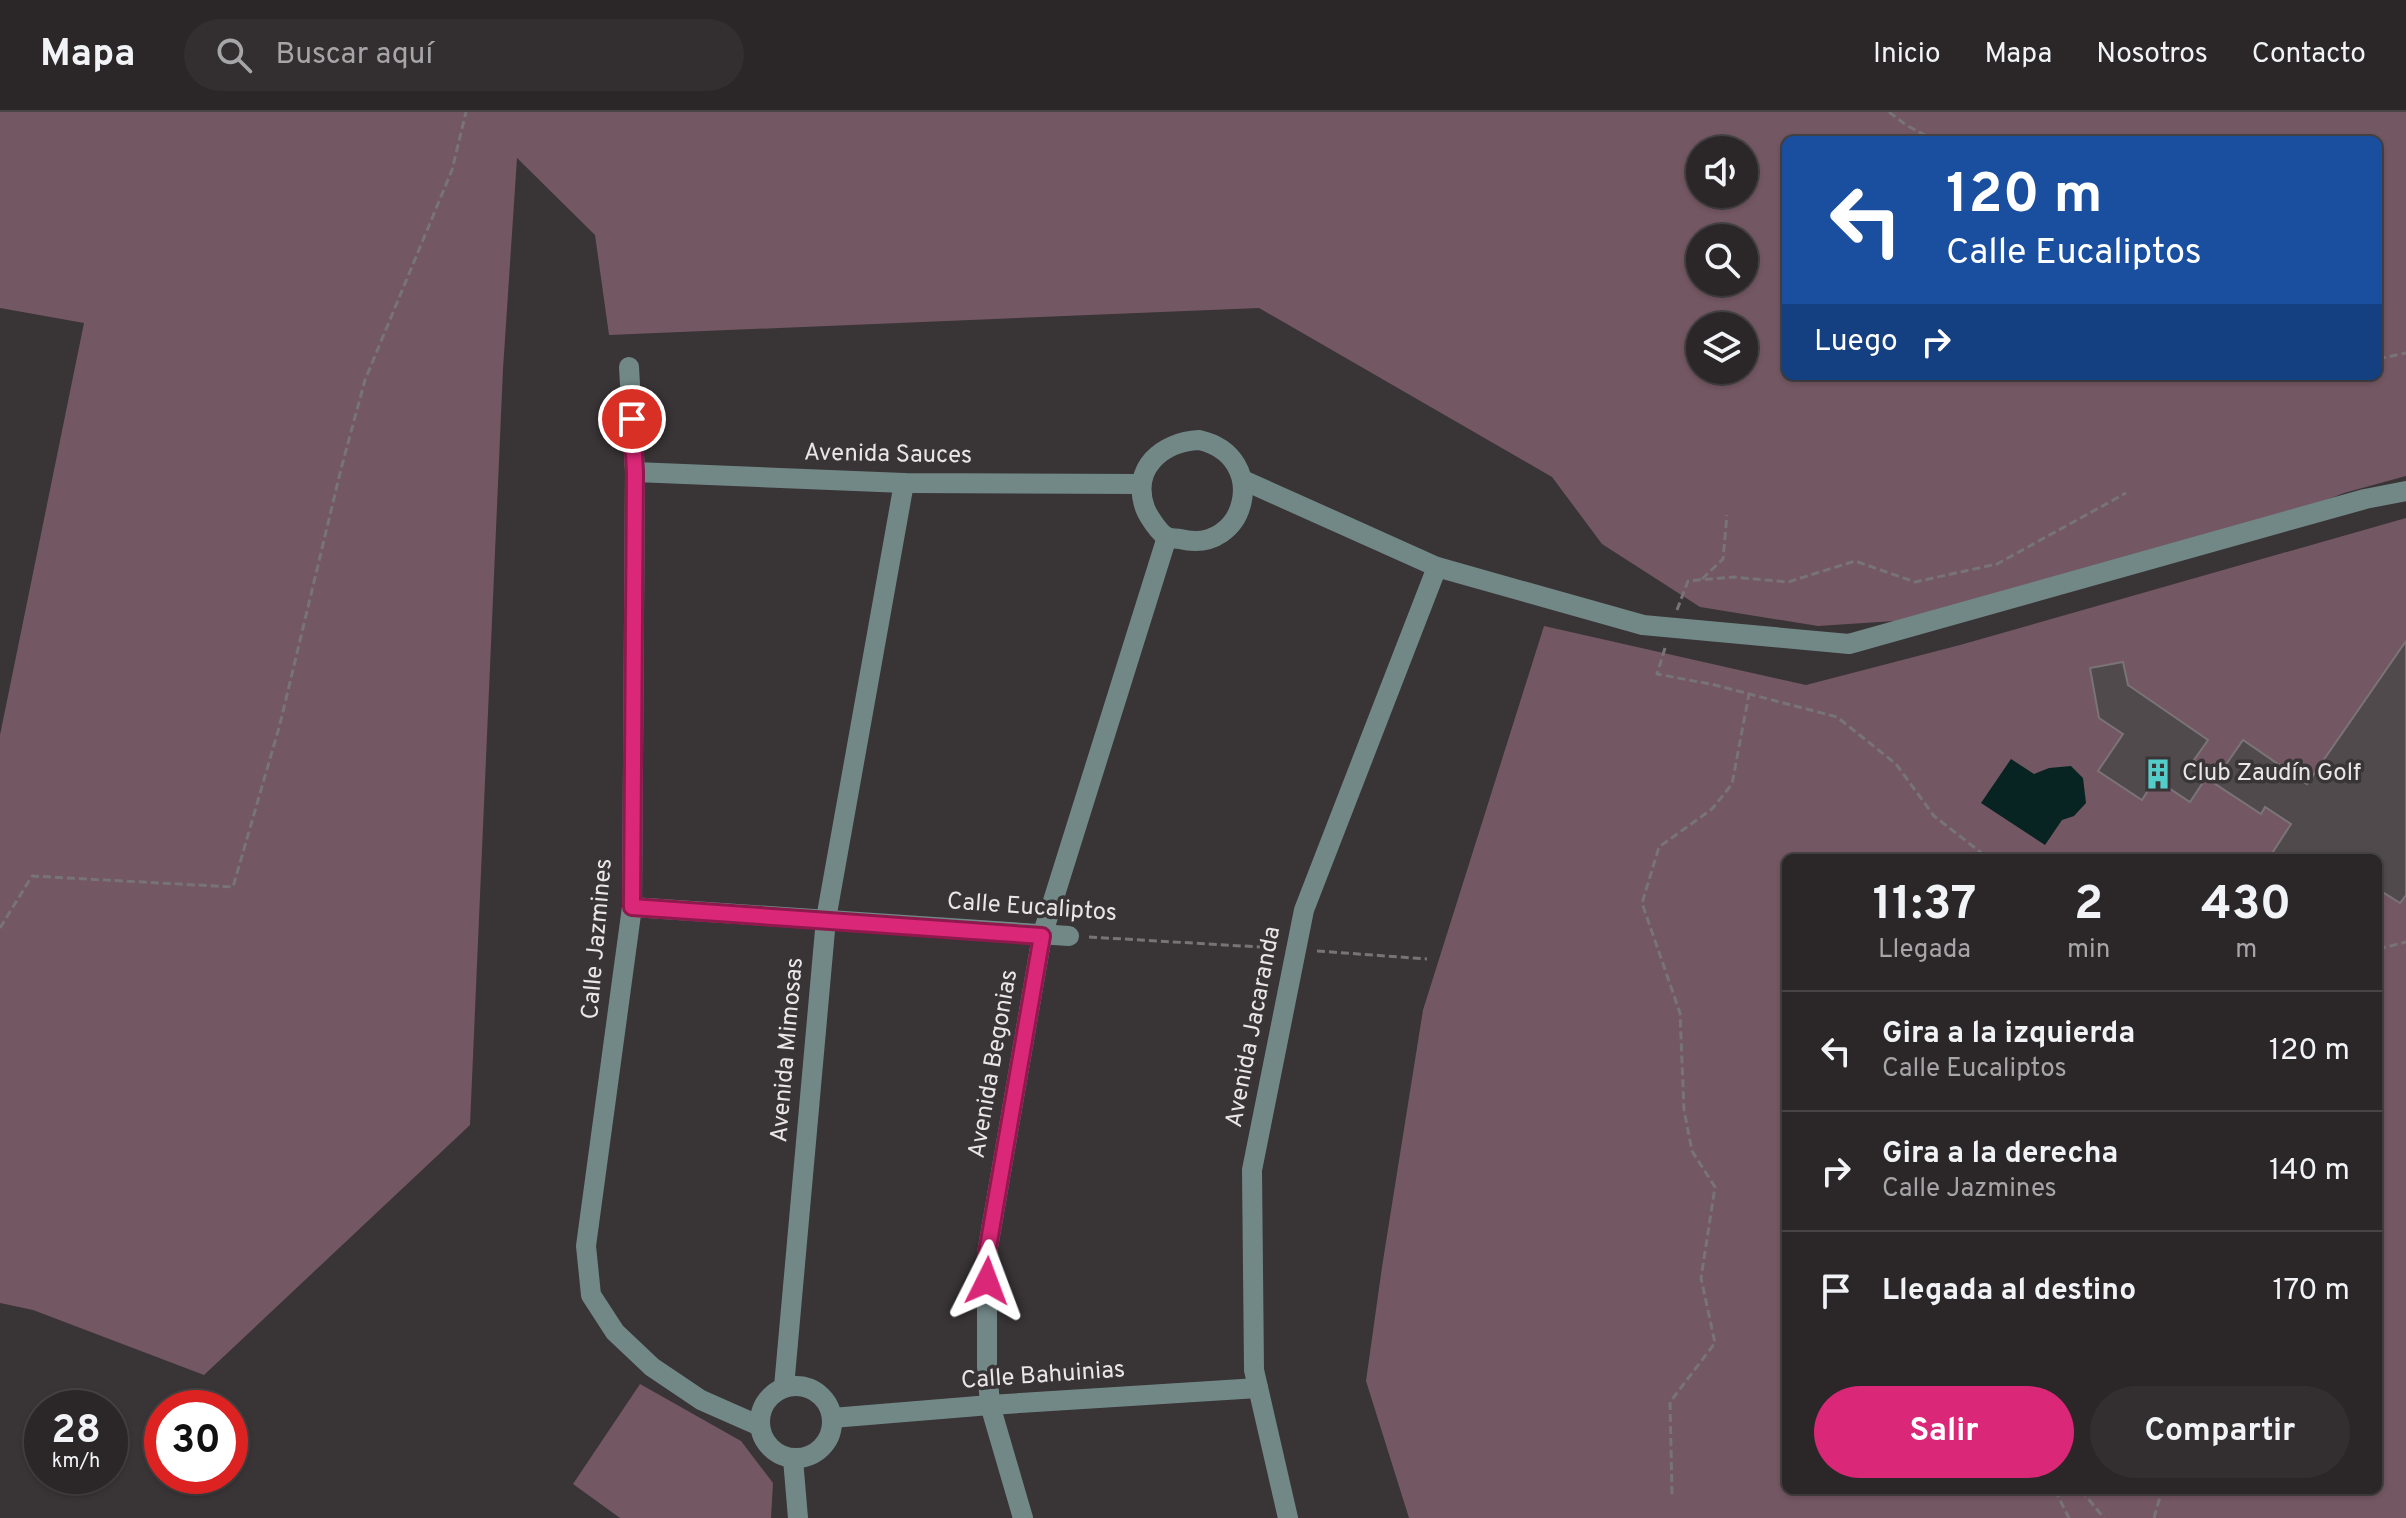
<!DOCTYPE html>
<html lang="es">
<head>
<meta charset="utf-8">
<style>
  body { margin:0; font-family:Overpass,sans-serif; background:#332f30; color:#f1f3f6; height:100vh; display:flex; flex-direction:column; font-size:30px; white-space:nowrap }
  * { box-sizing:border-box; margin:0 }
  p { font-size:26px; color:#a6a5a8 }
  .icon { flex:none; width:44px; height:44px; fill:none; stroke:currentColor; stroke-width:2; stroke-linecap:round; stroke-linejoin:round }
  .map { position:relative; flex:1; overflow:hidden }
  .side { position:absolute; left:1782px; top:742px; width:600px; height:640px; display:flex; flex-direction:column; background:#2b2728; border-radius:12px; box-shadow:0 2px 6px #0004,0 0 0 2px #474445 }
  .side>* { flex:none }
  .hud { position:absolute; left:1782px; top:24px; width:600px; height:244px; border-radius:12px; box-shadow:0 2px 6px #0004,0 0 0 2px #474445; background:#1a4fa0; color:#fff; overflow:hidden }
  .tools { position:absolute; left:1686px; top:24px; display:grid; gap:16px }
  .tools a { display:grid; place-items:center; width:72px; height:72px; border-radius:50%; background:#2b2728; box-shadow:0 2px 6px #0004,0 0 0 2px #474445; font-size:40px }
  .speed { position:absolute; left:24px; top:1278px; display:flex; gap:16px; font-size:40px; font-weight:700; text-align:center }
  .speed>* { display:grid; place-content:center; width:104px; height:104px; border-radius:50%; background:#2b2728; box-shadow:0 2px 6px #0004,0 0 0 2px #474445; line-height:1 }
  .speed small { font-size:20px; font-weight:400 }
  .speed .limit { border:12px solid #d22; background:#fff; color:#111 }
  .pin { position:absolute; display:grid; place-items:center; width:68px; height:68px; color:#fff; margin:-34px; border:4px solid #fff; border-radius:50%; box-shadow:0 2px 8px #0007 }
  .me { position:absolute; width:88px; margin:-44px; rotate:3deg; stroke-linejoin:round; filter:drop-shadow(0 0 6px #0008) }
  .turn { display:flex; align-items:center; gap:28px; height:168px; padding:0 32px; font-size:36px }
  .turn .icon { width:104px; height:104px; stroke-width:2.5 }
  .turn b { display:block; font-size:56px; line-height:68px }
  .then { display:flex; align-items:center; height:76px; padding:0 32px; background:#0003; gap:16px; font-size:30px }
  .eta { display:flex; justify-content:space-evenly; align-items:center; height:136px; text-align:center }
  .eta b { font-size:48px; font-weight:700; line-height:56px }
  .action { display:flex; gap:16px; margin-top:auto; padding:16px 32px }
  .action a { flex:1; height:92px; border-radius:48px; background:#db2777; color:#fff; font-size:32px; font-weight:700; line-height:92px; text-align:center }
  .action a+a { background:#332f30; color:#f1f3f6 }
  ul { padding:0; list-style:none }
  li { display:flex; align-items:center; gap:24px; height:120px; padding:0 32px; border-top:2px solid #474445 }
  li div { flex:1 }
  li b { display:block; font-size:30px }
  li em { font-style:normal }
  header { display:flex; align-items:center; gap:48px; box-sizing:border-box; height:112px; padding:0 40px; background:#2b2728; border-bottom:2px solid #474445 }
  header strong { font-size:38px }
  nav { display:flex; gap:44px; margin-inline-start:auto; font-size:28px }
  .search { width:560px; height:72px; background:#332f30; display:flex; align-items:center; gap:20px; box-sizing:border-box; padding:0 28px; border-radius:44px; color:#a6a5a8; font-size:30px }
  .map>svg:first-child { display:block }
</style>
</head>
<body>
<header>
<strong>Mapa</strong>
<div class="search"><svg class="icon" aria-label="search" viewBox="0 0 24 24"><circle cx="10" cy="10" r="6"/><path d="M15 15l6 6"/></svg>Buscar aquí</div>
<nav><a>Inicio</a><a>Mapa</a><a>Nosotros</a><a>Contacto</a></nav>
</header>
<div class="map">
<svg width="2406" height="1406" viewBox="0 0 2406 1406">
  <rect width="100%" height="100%" fill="#393436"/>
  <g fill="#735762" fill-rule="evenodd">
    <path d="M0 0H2406V364L2344 381 2283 405 1910 508 1818 514 1700 495 1602 432 1552 365 1259 196 609 223 595 123 517 46 503 257 470 1013 204 1263 33 1198 0 1191V623L84 211 0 196ZM1786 28H2378V264H1786ZM1700 38H1744V82H1700ZM1700 126H1744V170H1700ZM1700 214H1744V258H1700Z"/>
    <path d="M2406 406V1406H1409L1366 1269 1382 1155 1423 898 1544 514 1806 573 1960 533ZM1786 746H2378V1378H1786Z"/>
    <polygon points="640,1272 741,1329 773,1371 771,1406 620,1406 573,1372"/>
  </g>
  <polygon fill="#072322" points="2011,647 2034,662 2049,656 2071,654 2083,666 2086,691 2074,704 2062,708 2045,733 1981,691"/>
  <polygon fill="#504a4c" stroke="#7a7477" stroke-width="2" points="2406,529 2406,783 2400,791 2384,781 2378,791 2378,746 2269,746 2291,712 2265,695 2261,702 2206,666 2190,690 2155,667 2142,688 2098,659 2123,622 2099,606 2090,556 2123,550 2128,573 2208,628 2194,648 2218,664 2243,628 2307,672"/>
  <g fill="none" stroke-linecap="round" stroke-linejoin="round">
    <g stroke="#787475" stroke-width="3" stroke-dasharray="8 4" stroke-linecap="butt">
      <polyline points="1889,0 1906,13 1934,28"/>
      <polyline points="2378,247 2406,241"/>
      <polyline points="1702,467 1723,447 1727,403"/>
      <polyline points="1677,498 1688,469 1733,465 1788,470 1855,449 1915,470 1997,452 2126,381"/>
      <polyline points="1665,536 1657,562 1715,573 1837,605 1896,652 1934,704 1988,746"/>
      <polyline points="0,816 32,764 233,775 280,612 341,357 365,268 452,58 466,0"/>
      <polyline points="1089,825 1277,836"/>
      <polyline points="2378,837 2406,830"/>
      <polyline points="1317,839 1427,847"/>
      <polyline points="2055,1378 2069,1406"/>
      <polyline points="2081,1378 2104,1406"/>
      <polyline points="1672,1382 1670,1290 1715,1231 1701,1166 1715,1075 1692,1039 1684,998 1680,901 1642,791 1659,735 1712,697 1732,672 1749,582"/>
      <polyline points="2154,1406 2162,1378"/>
    </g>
    <g stroke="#728887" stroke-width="20">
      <polyline points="629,255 635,360 632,795 586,1134 591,1183 615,1220 652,1255 701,1288 760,1314"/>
      <path d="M1199 328C1271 344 1247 444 1180 427 1176 426 1171 427 1167 425 1160 422 1148 404 1145 396 1131 356 1162 330 1199 328Z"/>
      <polyline points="635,360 904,371 1141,372"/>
      <polyline points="1243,368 1437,455 1643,513 1849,532 2365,387 2406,379"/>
      <polyline points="632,795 1069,824"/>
      <circle cx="796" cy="1310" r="36"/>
      <polyline points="784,1275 826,807 904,371"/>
      <polyline points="832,1306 990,1293 1258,1276"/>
      <polyline points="793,1347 798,1406"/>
      <polyline points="1023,1406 990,1293 987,1254 987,1141 1042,824 1167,425"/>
      <polyline points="1288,1406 1254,1258 1252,1058 1304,798 1437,455"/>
    </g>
  </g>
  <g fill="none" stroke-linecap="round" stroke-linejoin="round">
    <g stroke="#8e194d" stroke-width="20">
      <polyline id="route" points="632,307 635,360 632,795 1042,824 987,1141 987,1169"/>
    </g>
    <use href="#route" stroke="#db2777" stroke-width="14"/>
  </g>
  <defs>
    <g id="building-bare" transform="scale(2.4)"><path d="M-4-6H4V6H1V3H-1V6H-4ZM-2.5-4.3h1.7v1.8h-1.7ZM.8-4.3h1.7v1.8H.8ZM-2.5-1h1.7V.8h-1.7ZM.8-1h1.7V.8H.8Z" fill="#53cdc9" stroke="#393436" stroke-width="2.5" paint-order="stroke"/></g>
  </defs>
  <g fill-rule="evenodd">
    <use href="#building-bare" x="2158" y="662"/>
  </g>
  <g text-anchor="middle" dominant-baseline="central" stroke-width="7" stroke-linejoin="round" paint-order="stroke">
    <g font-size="24" fill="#e9e6e7" stroke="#393436">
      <text transform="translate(888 343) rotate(1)">Avenida Sauces</text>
      <text transform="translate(1032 796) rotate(4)">Calle Eucaliptos</text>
      <text transform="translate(598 827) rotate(-85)">Calle Jazmines</text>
      <text transform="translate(1254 915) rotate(-79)">Avenida Jacaranda</text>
      <text transform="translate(788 938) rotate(-85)">Avenida Mimosas</text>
      <text transform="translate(994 952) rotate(-80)">Avenida Begonias</text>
      <text transform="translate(1043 1264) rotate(-4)">Calle Bahuinias</text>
    </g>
    <g font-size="24" fill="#e9e6e7" stroke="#393436" text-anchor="start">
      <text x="2182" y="662">Club Zaudín Golf</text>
    </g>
  </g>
</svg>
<div class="tools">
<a><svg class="icon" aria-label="sound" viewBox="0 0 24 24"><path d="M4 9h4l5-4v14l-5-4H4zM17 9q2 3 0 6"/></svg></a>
<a><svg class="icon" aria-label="search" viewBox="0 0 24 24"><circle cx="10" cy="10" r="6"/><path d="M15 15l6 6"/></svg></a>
<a><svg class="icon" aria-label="layers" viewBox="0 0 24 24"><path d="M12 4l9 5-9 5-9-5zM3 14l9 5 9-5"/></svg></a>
</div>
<div class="speed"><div>28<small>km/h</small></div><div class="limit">30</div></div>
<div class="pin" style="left:632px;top:307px;background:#d93025"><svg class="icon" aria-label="arrive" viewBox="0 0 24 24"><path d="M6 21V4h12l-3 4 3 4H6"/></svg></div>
<svg class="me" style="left:987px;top:1169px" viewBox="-20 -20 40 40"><path d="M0-17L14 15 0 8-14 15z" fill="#db2777" stroke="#fff" stroke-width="4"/></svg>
<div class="hud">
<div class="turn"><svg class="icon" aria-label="left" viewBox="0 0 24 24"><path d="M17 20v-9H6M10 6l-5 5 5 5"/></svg><div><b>120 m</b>Calle Eucaliptos</div></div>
<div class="then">Luego<svg class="icon" aria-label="right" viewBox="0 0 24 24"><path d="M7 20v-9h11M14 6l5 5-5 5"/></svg></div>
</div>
<section class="side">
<div class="eta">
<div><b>11:37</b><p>Llegada</p></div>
<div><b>2</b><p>min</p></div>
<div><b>430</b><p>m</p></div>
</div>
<ul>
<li><svg class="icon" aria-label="left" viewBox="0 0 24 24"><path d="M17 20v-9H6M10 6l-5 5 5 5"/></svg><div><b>Gira a la izquierda</b><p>Calle Eucaliptos</p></div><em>120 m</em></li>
<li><svg class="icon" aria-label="right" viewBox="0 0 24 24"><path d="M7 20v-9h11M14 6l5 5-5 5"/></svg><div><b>Gira a la derecha</b><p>Calle Jazmines</p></div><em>140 m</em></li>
<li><svg class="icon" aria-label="arrive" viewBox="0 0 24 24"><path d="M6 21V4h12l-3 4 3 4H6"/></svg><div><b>Llegada al destino</b></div><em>170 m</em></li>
</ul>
<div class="action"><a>Salir</a><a>Compartir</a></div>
</section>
</div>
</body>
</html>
